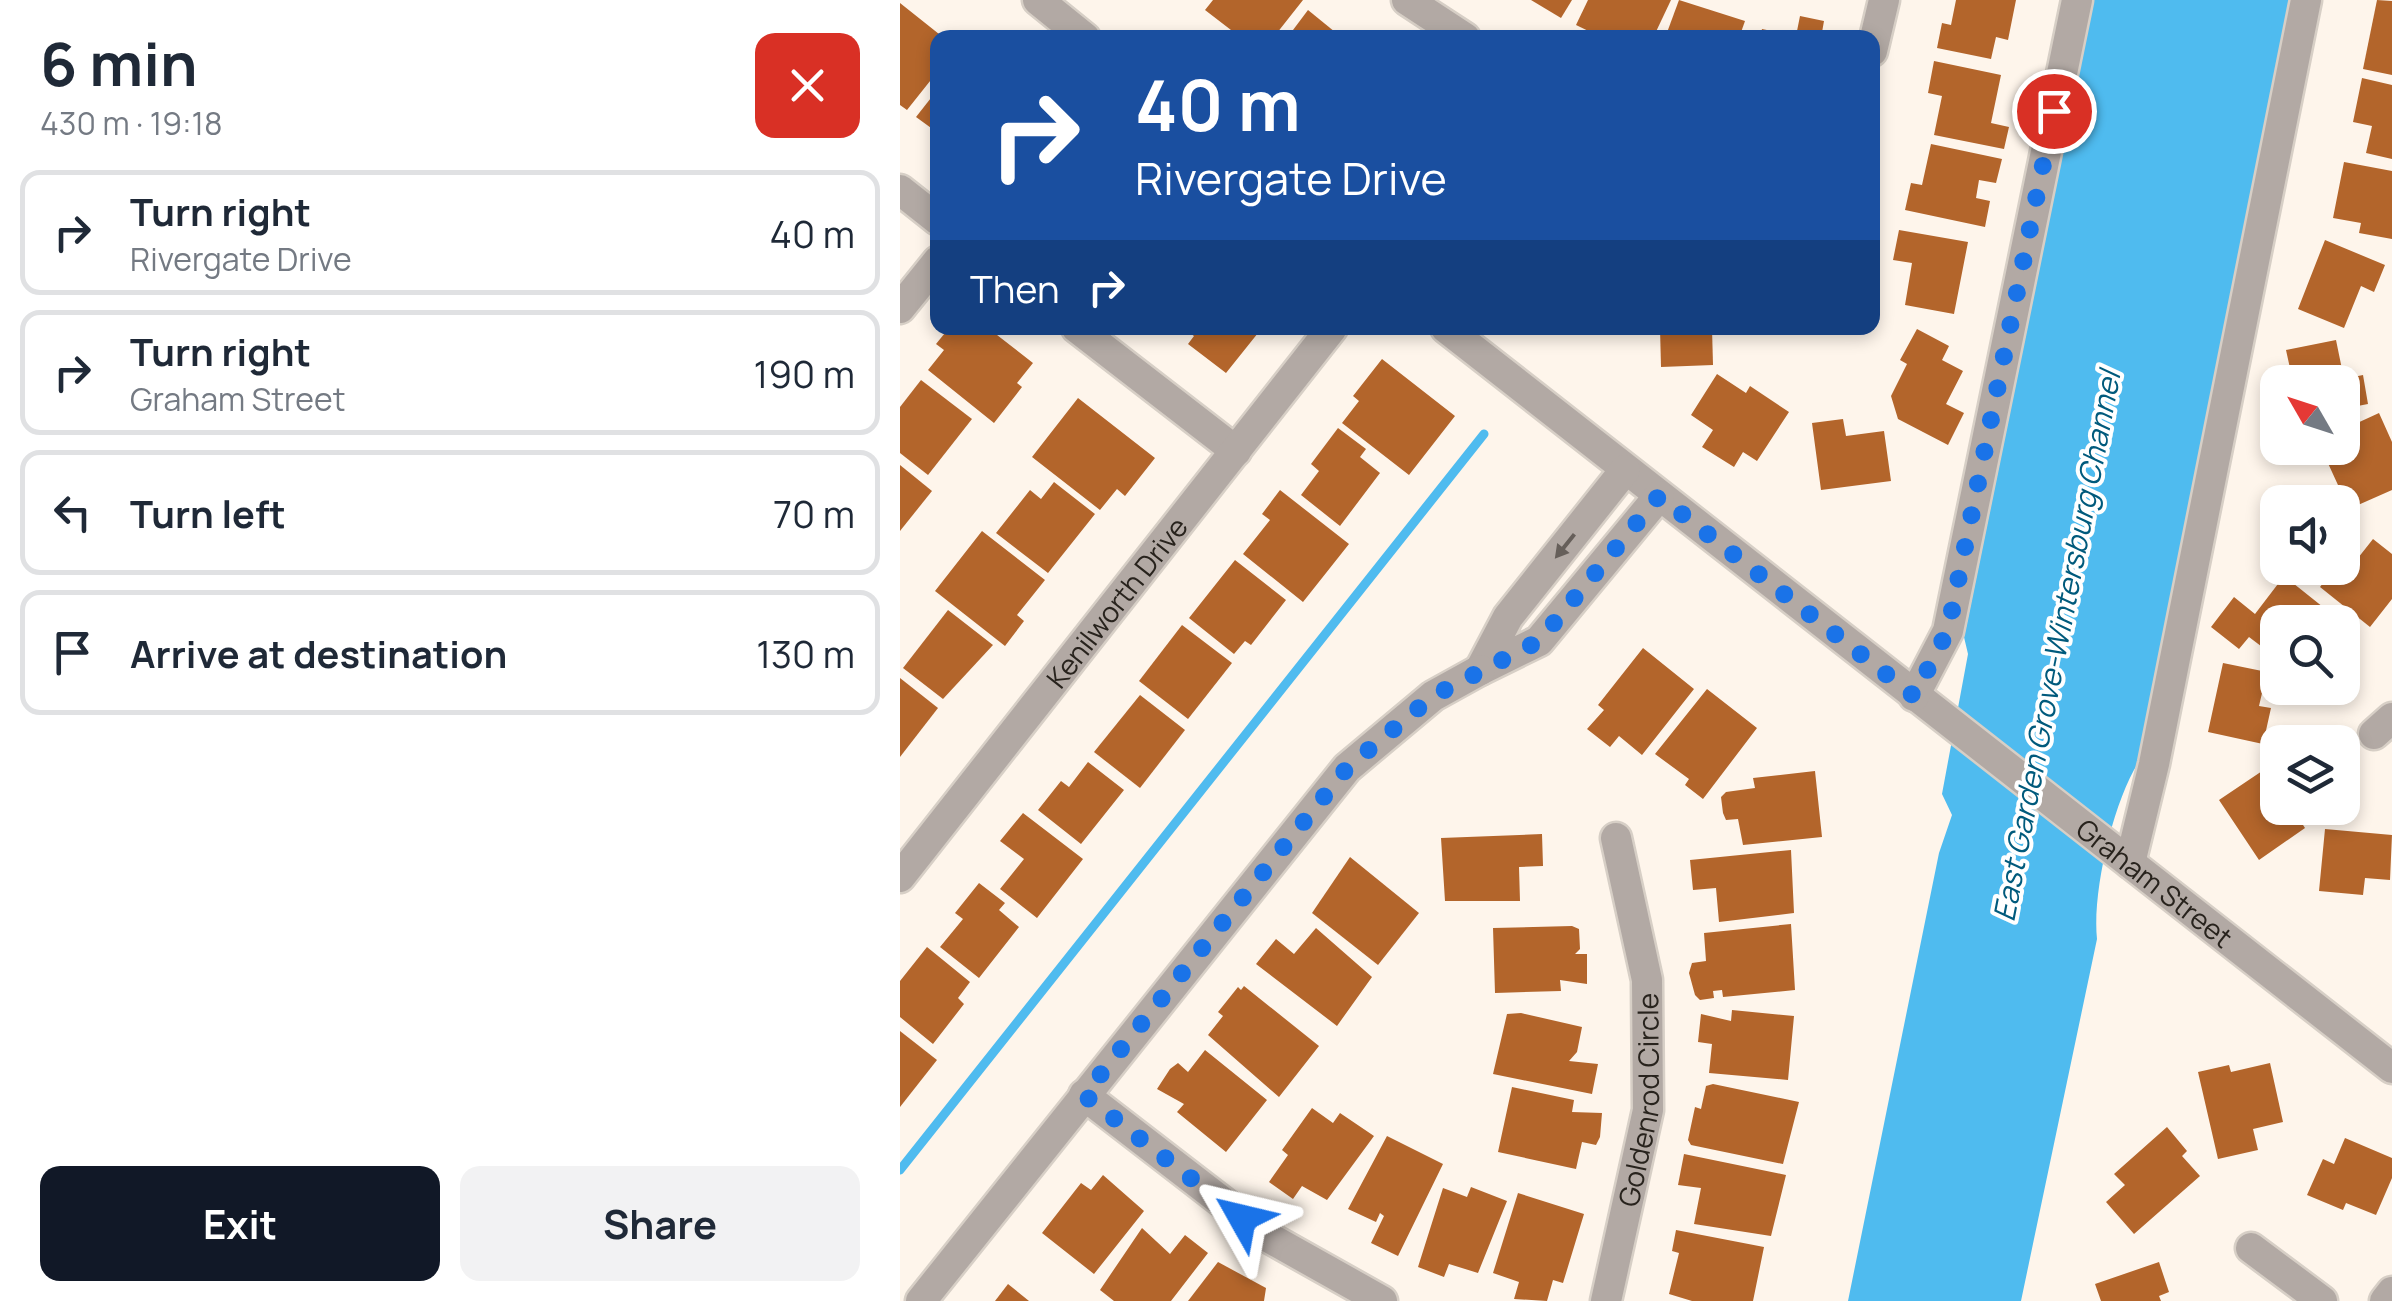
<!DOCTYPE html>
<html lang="en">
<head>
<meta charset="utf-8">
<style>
  body { margin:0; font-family:Manrope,sans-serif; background:#f2f2f3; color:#1f2937; height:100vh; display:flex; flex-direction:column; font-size:38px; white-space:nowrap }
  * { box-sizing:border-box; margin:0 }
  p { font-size:32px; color:#747a83 }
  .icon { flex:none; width:55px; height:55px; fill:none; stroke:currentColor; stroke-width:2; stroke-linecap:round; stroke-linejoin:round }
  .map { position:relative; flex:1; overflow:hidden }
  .side { display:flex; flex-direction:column; background:#fff; width:900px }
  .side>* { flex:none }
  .hud { position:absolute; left:30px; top:30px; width:950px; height:305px; border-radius:20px; box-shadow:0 5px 15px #0003; background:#1a4fa0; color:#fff; overflow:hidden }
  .needle { width:65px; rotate:309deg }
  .tools { position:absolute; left:1360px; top:365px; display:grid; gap:20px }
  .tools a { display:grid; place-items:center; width:100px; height:100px; border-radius:20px; background:#fff; box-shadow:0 5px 15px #0003; font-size:50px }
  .pin { position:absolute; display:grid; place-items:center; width:85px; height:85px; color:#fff; margin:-42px; border:5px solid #fff; border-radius:50%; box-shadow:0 2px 10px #0007 }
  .me { position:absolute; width:110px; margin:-55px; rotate:307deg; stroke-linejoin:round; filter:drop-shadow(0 0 8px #0008) }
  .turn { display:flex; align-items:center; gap:35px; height:210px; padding:0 40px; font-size:45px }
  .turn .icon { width:130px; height:130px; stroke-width:2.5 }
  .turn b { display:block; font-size:70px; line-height:85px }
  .then { display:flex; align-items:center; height:95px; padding:0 40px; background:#0003; gap:20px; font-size:38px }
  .round { display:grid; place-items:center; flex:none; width:105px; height:105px; border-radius:20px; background:#f2f2f3 }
  .head { display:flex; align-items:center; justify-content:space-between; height:170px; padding:0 40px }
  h1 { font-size:60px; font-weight:700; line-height:75px }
  .cta { display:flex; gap:20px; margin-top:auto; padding:20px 40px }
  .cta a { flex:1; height:115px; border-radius:20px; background:#111827; color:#fff; font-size:40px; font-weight:700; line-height:115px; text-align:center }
  .cta a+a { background:#f2f2f3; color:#1f2937 }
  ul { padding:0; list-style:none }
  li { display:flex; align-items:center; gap:30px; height:125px; margin:0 20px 15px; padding:0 20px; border:5px solid #e0e1e3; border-radius:20px }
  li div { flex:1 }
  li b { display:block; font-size:38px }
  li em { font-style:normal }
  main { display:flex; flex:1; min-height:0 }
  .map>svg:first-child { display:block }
</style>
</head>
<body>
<main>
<section class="side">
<div class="head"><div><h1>6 min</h1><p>430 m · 19:18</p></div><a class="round" style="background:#d93025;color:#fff"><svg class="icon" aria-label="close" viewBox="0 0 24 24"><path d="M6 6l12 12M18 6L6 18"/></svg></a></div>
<ul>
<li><svg class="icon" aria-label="right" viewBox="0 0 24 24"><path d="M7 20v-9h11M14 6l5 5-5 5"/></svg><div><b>Turn right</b><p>Rivergate Drive</p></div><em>40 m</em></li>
<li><svg class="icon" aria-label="right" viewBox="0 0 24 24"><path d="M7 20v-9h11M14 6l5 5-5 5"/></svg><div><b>Turn right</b><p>Graham Street</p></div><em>190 m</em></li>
<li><svg class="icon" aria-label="left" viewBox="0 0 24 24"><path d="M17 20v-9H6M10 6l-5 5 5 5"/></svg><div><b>Turn left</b></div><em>70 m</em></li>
<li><svg class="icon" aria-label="arrive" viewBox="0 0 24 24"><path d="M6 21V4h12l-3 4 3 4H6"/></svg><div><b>Arrive at destination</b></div><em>130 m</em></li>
</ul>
<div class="cta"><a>Exit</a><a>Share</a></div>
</section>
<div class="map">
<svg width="1492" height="1301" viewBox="0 0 1492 1301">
  <rect width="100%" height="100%" fill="#fef5eb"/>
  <path fill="#4fbbef" d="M1194 0H1397L1238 763C1213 803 1192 892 1197 939L1121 1301H948L1039 853 1052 815 1042 794 1068 654 1064 637Z"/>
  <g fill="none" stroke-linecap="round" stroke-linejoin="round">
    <polyline stroke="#4fbbef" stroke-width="9" points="0,1170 584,434"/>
  </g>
  <g fill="#b3652b">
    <polygon points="313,0 403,0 373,38 325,38 331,30 305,10"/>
    <polygon points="631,0 672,0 661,18"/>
    <polygon points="688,0 771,0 753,38 703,38 676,25"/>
    <polygon points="779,0 845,21 839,38 765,38"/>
    <polygon points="1056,0 1116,0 1108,40 1096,37 1091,59 1037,48 1042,23 1051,25"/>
    <polygon points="1477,0 1492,1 1492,75 1463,69"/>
    <polygon points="0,3 44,38 38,38 38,71 7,110 0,105"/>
    <polygon points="408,10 435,32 430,38 387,38"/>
    <polygon points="900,16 924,21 921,38 860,38 862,29 896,36"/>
    <polygon points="1034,61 1101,75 1091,123 1109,127 1104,149 1034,135 1042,96 1028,93"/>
    <polygon points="1462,78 1492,85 1492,159 1466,153 1472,126 1453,122"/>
    <polygon points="38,89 38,133 16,117"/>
    <polygon points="1031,144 1102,159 1096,183 1079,180 1076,198 1090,201 1085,227 1005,210 1011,183 1022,185"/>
    <polygon points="1444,162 1492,171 1492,239 1459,233 1461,223 1433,218"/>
    <polygon points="999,230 1068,242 1054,314 1005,305 1012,263 993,260"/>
    <polygon points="1425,240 1485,265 1474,292 1461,286 1444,328 1398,309"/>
    <polygon points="49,328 88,328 133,363 117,383 122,387 94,423 28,370 44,350 36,344"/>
    <polygon points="283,328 362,328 326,373 288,344 294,336"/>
    <polygon points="760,328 812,328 813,365 761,367"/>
    <polygon points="1017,329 1049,346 1042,360 1063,371 1046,404 1064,413 1048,445 998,419 991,396 1007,364 1000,360"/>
    <polygon points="1436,340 1444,379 1463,375 1468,404 1442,409 1442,382 1393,382 1386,350"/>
    <polygon points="482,359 555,416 509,475 442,423 459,401 453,396"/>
    <polygon points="817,374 846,393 850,386 889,412 857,461 843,452 834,467 802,447 813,430 791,415"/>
    <polygon points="21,380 72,419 28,475 0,453 0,407"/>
    <polygon points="178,398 255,458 225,496 217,489 200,510 132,457"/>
    <polygon points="1479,413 1492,442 1492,490 1449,509 1421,448 1442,448 1442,430"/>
    <polygon points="943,419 946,436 984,431 991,481 921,490 912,423"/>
    <polygon points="438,428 466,449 460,457 480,473 440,526 401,495 419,471 411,464"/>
    <polygon points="0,465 32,491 0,531"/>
    <polygon points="154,482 195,514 148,573 96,533 130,490 141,499"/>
    <polygon points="380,490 449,544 403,602 343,554 370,520 362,514"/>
    <polygon points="82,531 145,580 117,615 124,621 105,646 35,591"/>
    <polygon points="1473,539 1492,554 1492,599 1470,627 1420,587 1433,570 1443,577"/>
    <polygon points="335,560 386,600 351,645 345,641 334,654 289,618"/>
    <polygon points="1384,576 1438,619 1435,622 1378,622 1378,659 1349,637 1339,649 1311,627 1334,597 1355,614"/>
    <polygon points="48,610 93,645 43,699 3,668"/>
    <polygon points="282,625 332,663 288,719 239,681"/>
    <polygon points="743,648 794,689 742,755 719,736 710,747 687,729 704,710 698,705"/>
    <polygon points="1323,663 1367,672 1359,706 1371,708 1363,744 1308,732"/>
    <polygon points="0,678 38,708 0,757"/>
    <polygon points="807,689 857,728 803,799 785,785 789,779 755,754"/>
    <polygon points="240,695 285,730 240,788 194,752"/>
    <polygon points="188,762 224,790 181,844 138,810 161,781 169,787"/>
    <polygon points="1374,763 1378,808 1392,808 1405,828 1359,860 1319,800"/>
    <polygon points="915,771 922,837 843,845 838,819 826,820 823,813 821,797 826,792 855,788 853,778"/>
    <polygon points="123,813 183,859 137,918 100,889 124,859 100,841"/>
    <polygon points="1425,829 1492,835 1490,880 1465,878 1463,895 1419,891"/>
    <polygon points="642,834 643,866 619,867 620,901 545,901 541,838"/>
    <polygon points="891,850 894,913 819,922 816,888 793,890 790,860"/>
    <polygon points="450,857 519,913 478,965 412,913"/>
    <polygon points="79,883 105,903 99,910 119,927 79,978 40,947 63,919 55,913"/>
    <polygon points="891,924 895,990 823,997 822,990 813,991 814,998 800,1000 795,995 789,973 792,963 806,961 804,933"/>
    <polygon points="672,926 679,929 680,949 675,954 687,954 687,984 660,980 661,991 595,993 593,928"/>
    <polygon points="416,928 472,977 437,1026 356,964 376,939 394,954"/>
    <polygon points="27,947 70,982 58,998 64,1004 33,1044 0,1017 0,981"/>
    <polygon points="344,986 419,1046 379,1097 308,1035 323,1016 318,1012 338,987 341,990"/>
    <polygon points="832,1010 894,1016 888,1080 809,1073 812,1044 798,1042 801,1014 831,1021"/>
    <polygon points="621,1013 682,1027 677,1052 669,1061 698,1064 692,1094 593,1074 607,1014"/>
    <polygon points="0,1031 37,1060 0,1107"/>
    <polygon points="305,1050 367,1100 326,1152 277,1112 284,1104 257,1089 270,1069 278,1063 288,1072"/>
    <polygon points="1370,1063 1383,1122 1353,1129 1358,1150 1318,1159 1298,1072 1329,1065 1331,1072"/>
    <polygon points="813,1084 899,1102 883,1164 791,1145 788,1140 795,1107 801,1109 806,1086"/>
    <polygon points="612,1087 674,1100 672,1112 702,1113 700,1137 696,1145 682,1142 676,1169 598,1152"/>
    <polygon points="412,1108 433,1123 440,1113 474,1136 427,1200 402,1186 393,1199 369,1182 388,1155 382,1150"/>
    <polygon points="1267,1127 1287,1151 1282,1156 1300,1176 1234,1234 1206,1202 1225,1185 1214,1174"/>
    <polygon points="487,1136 543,1164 498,1256 471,1243 484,1216 480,1213 476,1222 448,1209"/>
    <polygon points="1445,1138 1492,1158 1492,1178 1476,1215 1446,1203 1443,1210 1407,1195 1423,1159 1434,1164"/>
    <polygon points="784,1154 886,1175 871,1236 794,1224 801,1188 778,1185"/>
    <polygon points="203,1175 244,1211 194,1274 142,1233 181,1183 191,1190"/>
    <polygon points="571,1187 607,1201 578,1273 549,1264 544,1277 518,1267 543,1188 567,1197"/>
    <polygon points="618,1193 684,1214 663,1283 653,1280 647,1301 614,1299 619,1282 593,1273"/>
    <polygon points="242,1228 270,1254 285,1235 308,1253 271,1301 214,1301 200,1290"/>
    <polygon points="776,1230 864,1247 853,1301 792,1301 769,1294 779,1253 772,1251"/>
    <polygon points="318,1262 366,1288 364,1301 288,1301"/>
    <polygon points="1259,1262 1269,1292 1259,1296 1261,1301 1201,1301 1195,1284"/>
    <polygon points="108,1284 129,1301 95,1301"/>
  </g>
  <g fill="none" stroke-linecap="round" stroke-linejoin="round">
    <g stroke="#d7cfc6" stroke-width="35">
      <g id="minor">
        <polyline points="138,0 185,38"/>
        <polyline points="507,0 565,38"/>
        <polyline points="972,51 984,0"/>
        <polyline points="0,190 38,220"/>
        <polyline points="0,308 38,261"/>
        <polyline points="177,328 336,451"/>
        <path id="s1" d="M546 328 1492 1068"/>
        <polyline points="725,470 608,617 580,670 639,641 759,496"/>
        <polyline points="1014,696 1048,631 1177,0"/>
        <polyline points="1474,734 1492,718"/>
        <polyline points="1230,863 1254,764 1406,0"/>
        <path id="s2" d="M0 877 432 328"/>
        <polyline points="184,1095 368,1237 482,1301"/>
        <polyline points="1351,1248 1422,1301"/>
        <polyline points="21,1301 447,768 533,696 580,670"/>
        <path id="s3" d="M706 1301 748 1110 747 980 716 838"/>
        <polyline points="1485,1301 1492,1292"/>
      </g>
    </g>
    <use href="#minor" stroke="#b2a9a4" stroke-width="30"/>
  </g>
  <defs><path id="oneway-solid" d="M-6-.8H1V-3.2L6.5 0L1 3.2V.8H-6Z" transform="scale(2.5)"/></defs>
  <use fill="#665f5a" href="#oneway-solid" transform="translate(665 546) rotate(129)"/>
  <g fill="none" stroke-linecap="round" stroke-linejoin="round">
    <polyline stroke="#1a73e8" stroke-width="18" stroke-dasharray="0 32.4" points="342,1218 184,1095 447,768 533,696 639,641 759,496 1014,696 1048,630 1154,111"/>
  </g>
  <g text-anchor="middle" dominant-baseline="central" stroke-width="8" stroke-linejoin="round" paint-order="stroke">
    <g font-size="28" fill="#28231d" stroke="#fff">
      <text stroke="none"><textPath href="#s2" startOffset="350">Kenilworth Drive</textPath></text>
      <text stroke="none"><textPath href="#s1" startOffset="900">Graham Street</textPath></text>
      <text stroke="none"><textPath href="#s3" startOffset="205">Goldenrod Circle</textPath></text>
    </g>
    <g font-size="30" font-style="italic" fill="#005a7c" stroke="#fff">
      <text transform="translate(1156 646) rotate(-79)">East Garden Grove-Wintersburg Channel</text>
    </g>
  </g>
</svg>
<div class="tools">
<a><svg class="needle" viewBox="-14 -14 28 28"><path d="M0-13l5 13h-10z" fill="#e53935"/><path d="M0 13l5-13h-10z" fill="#747a83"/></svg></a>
<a><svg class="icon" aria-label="sound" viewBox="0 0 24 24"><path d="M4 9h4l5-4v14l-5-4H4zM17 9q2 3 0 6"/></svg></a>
<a><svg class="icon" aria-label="search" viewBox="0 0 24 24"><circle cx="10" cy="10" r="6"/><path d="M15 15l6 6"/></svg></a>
<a><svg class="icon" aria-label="layers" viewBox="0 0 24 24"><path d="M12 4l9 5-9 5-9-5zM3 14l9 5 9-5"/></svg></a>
</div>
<div class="pin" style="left:1154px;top:111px;background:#d93025"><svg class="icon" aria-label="arrive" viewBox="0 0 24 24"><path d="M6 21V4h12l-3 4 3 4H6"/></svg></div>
<svg class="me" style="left:342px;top:1218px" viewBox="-20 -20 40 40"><path d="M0-17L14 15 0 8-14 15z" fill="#1a73e8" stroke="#fff" stroke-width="4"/></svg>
<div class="hud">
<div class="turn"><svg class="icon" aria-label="right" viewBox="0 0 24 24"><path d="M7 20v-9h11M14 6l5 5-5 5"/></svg><div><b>40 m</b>Rivergate Drive</div></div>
<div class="then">Then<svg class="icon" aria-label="right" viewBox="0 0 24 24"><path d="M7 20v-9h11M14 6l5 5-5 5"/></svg></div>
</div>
</div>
</main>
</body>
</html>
